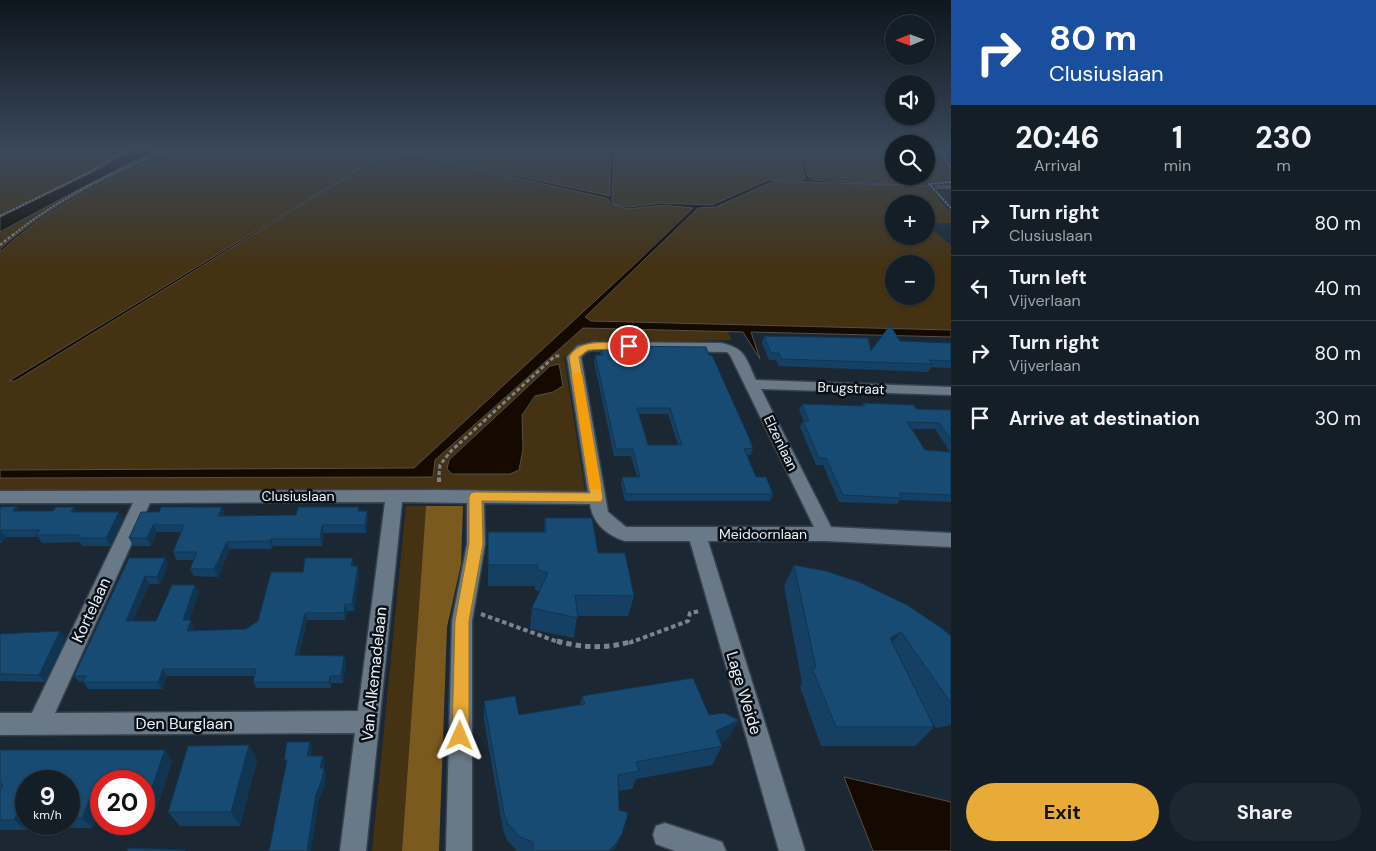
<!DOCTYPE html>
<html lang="en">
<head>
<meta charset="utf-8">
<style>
  body { margin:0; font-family:"DM Sans",sans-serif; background:#1d272f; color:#f1f3f6; height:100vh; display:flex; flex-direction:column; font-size:19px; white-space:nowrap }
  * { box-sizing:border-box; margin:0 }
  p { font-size:16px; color:#9da2a7 }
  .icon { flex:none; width:28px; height:28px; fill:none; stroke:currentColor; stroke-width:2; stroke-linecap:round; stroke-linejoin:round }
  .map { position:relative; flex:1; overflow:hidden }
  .drawer { display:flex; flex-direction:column; background:#141e27; width:425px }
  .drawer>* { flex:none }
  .top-card { background:#1a4fa0; color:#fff; overflow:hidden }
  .needle { width:32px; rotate:269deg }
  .fabs { position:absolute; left:885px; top:15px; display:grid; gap:10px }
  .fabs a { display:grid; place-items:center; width:50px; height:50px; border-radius:50%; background:#141e27; box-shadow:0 1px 4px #0004,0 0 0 1px #333c44; font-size:25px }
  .speed { position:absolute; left:15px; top:770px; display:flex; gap:10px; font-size:25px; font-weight:700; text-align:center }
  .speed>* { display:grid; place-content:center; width:65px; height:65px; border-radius:50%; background:#141e27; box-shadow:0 1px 4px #0004,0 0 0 1px #333c44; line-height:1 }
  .speed small { font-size:12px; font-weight:400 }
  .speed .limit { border:8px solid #d22; background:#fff; color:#111 }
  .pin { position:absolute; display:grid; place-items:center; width:42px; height:42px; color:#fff; margin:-21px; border:2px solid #fff; border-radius:50%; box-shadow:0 1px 5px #0007 }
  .me { position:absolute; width:55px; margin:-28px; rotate:1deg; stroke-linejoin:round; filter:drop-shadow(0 0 4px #0008) }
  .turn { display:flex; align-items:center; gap:18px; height:105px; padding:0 15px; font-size:22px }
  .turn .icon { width:65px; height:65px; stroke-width:2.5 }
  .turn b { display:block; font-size:35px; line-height:42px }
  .eta { display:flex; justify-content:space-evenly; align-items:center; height:85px; text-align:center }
  .eta b { font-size:30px; font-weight:700; line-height:35px }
  .button { display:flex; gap:10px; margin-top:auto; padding:10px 15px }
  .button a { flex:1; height:58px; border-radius:30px; background:#e8ab37; color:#111; font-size:20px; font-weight:700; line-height:58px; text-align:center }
  .button a+a { background:#1d272f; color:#f1f3f6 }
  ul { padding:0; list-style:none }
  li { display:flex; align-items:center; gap:15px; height:65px; padding:0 15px; border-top:1px solid #333c44 }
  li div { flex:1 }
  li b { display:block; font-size:19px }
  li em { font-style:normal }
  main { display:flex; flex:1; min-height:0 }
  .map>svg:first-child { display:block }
</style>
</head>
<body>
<main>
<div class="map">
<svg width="951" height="851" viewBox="0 0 951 851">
  <rect width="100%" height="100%" fill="#1b2834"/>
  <g fill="#443212" fill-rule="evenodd">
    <polygon points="0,149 133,149 103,167 0,217"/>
    <path d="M158 149H394L416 152 421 149H610V196L606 195 611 204 628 209 664 205 693 207 602 295 698 208 716 207 774 181 894 184 809 178 801 149H894V176H926V149H933L951 174V180L926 183 951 213V223L926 224V204H894V236H926V225L951 245V335L726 329 732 340 583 343 564 357 585 491 0 490V233L79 189ZM894 264H926V296H894ZM559 365 522 415 510 474H452L447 469 449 459 550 366Z"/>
    <polygon points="614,149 799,149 805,178 802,180 768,180 712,205 661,203 629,207 612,204 612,200"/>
    <polygon points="406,506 426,506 402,851 372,851"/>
  </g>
  <polygon fill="#7a5a1e" points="426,506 463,506 461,564 447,627 439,851 402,851"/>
  <g fill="#140a00" stroke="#544f4b">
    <polygon points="133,149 158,149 79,189 0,232 0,217 103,167"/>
    <path d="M181 149H185C118 173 53 203 0 252V249C52 203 116 171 181 149Z"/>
    <polygon points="376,149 406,155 425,156 610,196 610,149 614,149 612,200 613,204 629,207 661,203 712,205 768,180 802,180 805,178 799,149 801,149 808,176 814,180 924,186 774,181 716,207 698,208 585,317 591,321 951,330 951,337 751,332 760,359 743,332 583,328 435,460 433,477 0,478 0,470 414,468 636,263 693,208 664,205 628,209 611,204 609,200 606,198 428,158 406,157 386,153 15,381 9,381 383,154 383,151"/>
    <polygon points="559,364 563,386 553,392 535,396 522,415 523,449 519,470 510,474 452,474 447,469 449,460 550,366"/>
    <polygon points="844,777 951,802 951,851 873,851"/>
  </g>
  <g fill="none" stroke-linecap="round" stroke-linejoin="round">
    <polyline stroke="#544f4b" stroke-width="4" points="937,187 951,187"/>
    <g stroke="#37424d" stroke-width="3">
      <g id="minor">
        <path d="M593 342 721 343C746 348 746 359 756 380L951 387V395L761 389 831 527 951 533V547L826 541H708L805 851H779L690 541H625C607 535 593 524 590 504L484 503 485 544 472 621V851H446L452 621 467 544V503L402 502 366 851H340L355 733 0 735V713H32L133 503H0V491L441 490 588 492 567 357 577 346ZM593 350 727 352 730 355 814 527H626L608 512 581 357 586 352ZM385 502 358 711 55 713 150 503Z"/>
        <polygon points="665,823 722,842 726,851 675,851 656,844 653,835 656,826"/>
      </g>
    </g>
    <g stroke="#79848e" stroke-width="2" stroke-dasharray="2.5 1" stroke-linecap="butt">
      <polyline points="386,149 416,154 439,149"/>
      <polyline points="937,149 951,168"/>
      <polyline points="951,182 929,184 951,208"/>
      <polyline points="0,216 86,174 128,149"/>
      <path d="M13 235C59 198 114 171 169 149"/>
    </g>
    <polyline stroke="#79848e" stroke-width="2.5" stroke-dasharray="3 2" stroke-linecap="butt" points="0,245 14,234"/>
    <polyline stroke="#79848e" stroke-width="3" stroke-dasharray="4 2.5" stroke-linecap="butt" points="439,475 440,465 451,451 555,356 561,356"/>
    <g stroke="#79848e" stroke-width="4" stroke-dasharray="4.5 3" stroke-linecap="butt">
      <polyline points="439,482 439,474"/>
      <polyline points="481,614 561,643"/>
      <polyline points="629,643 688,621 690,613 701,611"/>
    </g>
    <path stroke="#79848e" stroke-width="5" stroke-dasharray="5.5 4" stroke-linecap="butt" d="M557 641C582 648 608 649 633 641"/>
    <use href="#minor" fill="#697988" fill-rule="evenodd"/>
  </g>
  <g fill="#154063" fill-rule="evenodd">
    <polygon points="764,336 871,351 900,341 951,343 951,368 931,367 928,372 779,366 776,360 769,360 762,343"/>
    <path d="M601 346 753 448 751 455H747L756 477 773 494 770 501H625L621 484 622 477H637L631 456H614L594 362 595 355H601L600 352ZM639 414H668L678 445H648Z"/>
    <path d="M863 403 916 409 951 410V502L900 500 897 504 839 502 823 465H816L809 448 800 427 803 421H804L799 410 802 404 862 406ZM912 429H935L950 452 925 450Z"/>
    <polygon points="16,506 19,511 53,511 74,507 77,512 123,519 110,546 82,546 80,542 42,543 38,537 6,537 2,543 0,543 0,507"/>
    <polygon points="222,507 225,514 224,516 296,515 359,507 359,511 367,511 368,519 366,533 324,533 322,546 273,546 272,549 230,549 218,577 194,576 190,569 194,560 176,560 173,552 181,532 157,532 151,546 133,546 129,538 159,512"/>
    <polygon points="545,518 598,553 634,596 628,616 577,616 574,638 530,629 532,608 540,592 535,590 535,586 488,586 488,532 544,532"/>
    <polygon points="129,558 165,558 168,565 160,584 149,584 133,621 156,621 199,592 189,620 194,627 193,631 246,629 258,621 303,572 354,566 359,573 354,611 347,611 345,620 307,620 299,655 344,656 346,662 343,683 331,683 331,688 256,688 253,682 255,676 167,676 162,689 88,689 83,682 79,682 74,676"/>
    <polygon points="794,565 951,636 951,725 936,728 929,717 934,727 915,746 821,746 800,687 802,683 784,586"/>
    <polygon points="60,631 66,639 45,682 0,681 0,634"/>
    <polygon points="582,696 709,715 739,720 728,739 721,742 722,746 712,765 636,779 632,789 618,791 619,810 622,834 614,851 517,851 507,840 503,829 484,720 484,701 519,715 580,705"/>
    <polygon points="249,745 257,761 240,826 180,826 168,812"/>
    <polygon points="0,750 165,750 172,761 156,811 144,811 144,781 101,781 101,811 99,811 92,828 65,828 60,824 69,824 69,781 26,781 26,824 30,824 27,830 2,830 0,829"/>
  </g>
  <g fill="#113450">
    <polygon points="16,506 21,514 13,511"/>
    <polygon points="74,507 78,514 71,512"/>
    <polygon points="222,507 225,514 221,523 218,516"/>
    <polygon points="367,511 368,519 366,533 365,525"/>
    <polygon points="119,512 123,519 110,546 106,538"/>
    <polygon points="153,525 157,532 151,546 147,538"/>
    <polygon points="322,525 324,533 322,546 320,539"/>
    <polygon points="0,530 6,537 2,543 0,540"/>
    <polygon points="271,539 273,546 272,549 270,541"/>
    <polygon points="227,542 230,549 218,577 214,569"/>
    <polygon points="165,558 168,565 160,584 157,577"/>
    <polygon points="353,558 354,566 353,574 351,566"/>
    <polygon points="358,566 359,573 354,611 352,604"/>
    <polygon points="145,576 149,584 130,628 126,621"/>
    <polygon points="195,585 199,592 186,627 183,620"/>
    <polygon points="345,604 347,611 345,620 344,613"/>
    <polygon points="305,613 307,620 297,662 295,655"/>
    <polygon points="191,620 194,627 191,638 187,631"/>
    <polygon points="60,631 66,639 45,682 39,675"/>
    <polygon points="901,632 885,652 890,638"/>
    <polygon points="344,656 346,662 343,683 341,676"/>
    <polygon points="163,669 167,676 162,689 158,682"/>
    <polygon points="330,676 331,683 331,688 329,682"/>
    <polygon points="739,720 728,739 706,750 716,731"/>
    <polygon points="310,742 312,748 310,763 307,756"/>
    <polygon points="249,745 257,761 240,826 231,812"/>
    <polygon points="165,750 172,761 156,811 147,801"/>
    <polygon points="323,756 325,763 324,768 326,774 325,786 319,800 311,851 307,851"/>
    <polygon points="89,800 99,811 92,828 82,818"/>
    <polygon points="23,801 26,804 26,824 30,824 27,830 14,820"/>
    <polygon points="622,834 614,851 608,851"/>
  </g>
  <g fill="#184b73" stroke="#113450" fill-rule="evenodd">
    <polygon points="890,325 900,341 951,343 951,361 929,360 932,364 781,359 779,353 771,353 764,336 868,338 871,351"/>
    <path d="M601 346 706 347 709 355H712L750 440 753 448 744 449 756 477H766L773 494H626L622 477H640L633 449H616L595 355H603ZM637 408H670L682 445H648Z"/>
    <polygon points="863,403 914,405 916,409 951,410 951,440 939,423 907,422 925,450 951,452 951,495 899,493 901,498 843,495 826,458 819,458 812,441 803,421 809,421 802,404 865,406"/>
    <polygon points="16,506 13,511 53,511 56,507 74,507 71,512 119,512 106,538 77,538 79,535 36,535 40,530 0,530 0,507"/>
    <polygon points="161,507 222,507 218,516 296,515 298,507 359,507 358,511 367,511 365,525 322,525 320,539 271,539 270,541 227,542 214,569 190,569 197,552 173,552 184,525 153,525 147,538 129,538 141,512 159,512"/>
    <polygon points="545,518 592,518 598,553 625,553 634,596 575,595 578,618 532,608 548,573 538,570 537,565 488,565 488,532 546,532"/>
    <polygon points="129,558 165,558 157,577 145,576 126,621 156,621 172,585 195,585 183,620 191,620 187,631 246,629 258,621 271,572 303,572 305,558 353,558 351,566 358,566 352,604 345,604 344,613 305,613 295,655 344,656 341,676 330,676 329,682 253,682 256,669 163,669 158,682 82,682 86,676 74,676"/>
    <polygon points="794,565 826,571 859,582 907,605 940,627 951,636 951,703 901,632 890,638 934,727 836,727 812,668 816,668"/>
    <polygon points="60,631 39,675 0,674 0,634"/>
    <polygon points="693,678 709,715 724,713 739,720 716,731 722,746 636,762 639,771 618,775 619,810 628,813 622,834 615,845 608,851 533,851 533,842 520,837 508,824 504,813 484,701 515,696 519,715 585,704 582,696"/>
    <polygon points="287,742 310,742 307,756 323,756 320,768 324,768 322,779 316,794 307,851 269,851 287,760 284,760"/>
    <polygon points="249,745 231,812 168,812 188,746"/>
    <polygon points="0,750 165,750 147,801 144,801 144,781 101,781 101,801 89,800 82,818 69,818 69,781 26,781 26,801 23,801 14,820 0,820 0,790 3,784 0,784"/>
    <polygon points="128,848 185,850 185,851 127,851"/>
  </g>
  <linearGradient id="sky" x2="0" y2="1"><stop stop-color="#0f161d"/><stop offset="0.56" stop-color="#39485c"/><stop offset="1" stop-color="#39485c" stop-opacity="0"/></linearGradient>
  <rect width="951" height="268" fill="url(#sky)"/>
  <path fill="#e8ab37" stroke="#976f24" d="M629 343 634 346 633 348 588 350 579 357 603 498 601 502 482 501 483 544 469 621V736L466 742 460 744 454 742 452 736 455 621 469 544V497L471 493 475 492 590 493 569 357C580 337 609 344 629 343Z"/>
  <polygon fill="#f59e0b" points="577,372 582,375 601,486 599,490 590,490 589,486 572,375"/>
  <g text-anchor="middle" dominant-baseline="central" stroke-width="5" stroke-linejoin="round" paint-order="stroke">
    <g font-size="14" fill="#e8f1f9" stroke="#0a1016">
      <text transform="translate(851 388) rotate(2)">Brugstraat</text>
      <text transform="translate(781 443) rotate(64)">Elzenlaan</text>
      <text x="298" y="496">Clusiuslaan</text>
      <text x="763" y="534">Meidoornlaan</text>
    </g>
    <g font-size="16" fill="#e8f1f9" stroke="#0a1016">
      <text transform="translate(91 610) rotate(-65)">Kortelaan</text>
      <text transform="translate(374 674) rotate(-84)">Van Alkemadelaan</text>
      <text transform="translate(744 693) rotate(73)">Lage Weide</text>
      <text x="184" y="723">Den Burglaan</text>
    </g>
  </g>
</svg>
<div class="fabs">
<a><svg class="needle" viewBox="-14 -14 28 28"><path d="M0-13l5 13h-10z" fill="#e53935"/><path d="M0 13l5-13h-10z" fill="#9da2a7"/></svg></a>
<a><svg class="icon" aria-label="sound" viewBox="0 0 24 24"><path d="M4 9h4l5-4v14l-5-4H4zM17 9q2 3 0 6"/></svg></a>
<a><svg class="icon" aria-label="search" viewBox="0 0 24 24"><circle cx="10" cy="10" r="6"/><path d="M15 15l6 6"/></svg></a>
<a>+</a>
<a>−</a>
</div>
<div class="speed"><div>9<small>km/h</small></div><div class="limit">20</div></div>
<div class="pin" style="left:629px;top:346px;background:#d93025"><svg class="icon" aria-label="arrive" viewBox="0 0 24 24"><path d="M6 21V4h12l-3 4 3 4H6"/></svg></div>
<svg class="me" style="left:460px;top:736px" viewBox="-20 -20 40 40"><path d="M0-17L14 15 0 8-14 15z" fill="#e8ab37" stroke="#fff" stroke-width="4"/></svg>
</div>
<section class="drawer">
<div class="top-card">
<div class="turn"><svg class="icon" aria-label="right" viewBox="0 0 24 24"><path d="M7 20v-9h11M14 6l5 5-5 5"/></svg><div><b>80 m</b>Clusiuslaan</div></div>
</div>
<div class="eta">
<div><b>20:46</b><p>Arrival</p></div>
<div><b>1</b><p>min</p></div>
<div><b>230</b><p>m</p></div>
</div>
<ul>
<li><svg class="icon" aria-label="right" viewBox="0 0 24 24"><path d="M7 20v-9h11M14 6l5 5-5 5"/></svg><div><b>Turn right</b><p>Clusiuslaan</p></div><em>80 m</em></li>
<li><svg class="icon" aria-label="left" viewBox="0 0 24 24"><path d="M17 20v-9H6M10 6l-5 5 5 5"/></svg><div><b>Turn left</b><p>Vijverlaan</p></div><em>40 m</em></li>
<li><svg class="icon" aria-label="right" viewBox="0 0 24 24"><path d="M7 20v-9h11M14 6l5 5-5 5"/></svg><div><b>Turn right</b><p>Vijverlaan</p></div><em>80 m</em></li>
<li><svg class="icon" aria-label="arrive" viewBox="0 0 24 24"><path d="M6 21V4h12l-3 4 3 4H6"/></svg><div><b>Arrive at destination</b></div><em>30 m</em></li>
</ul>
<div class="button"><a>Exit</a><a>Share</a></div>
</section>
</main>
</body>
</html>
